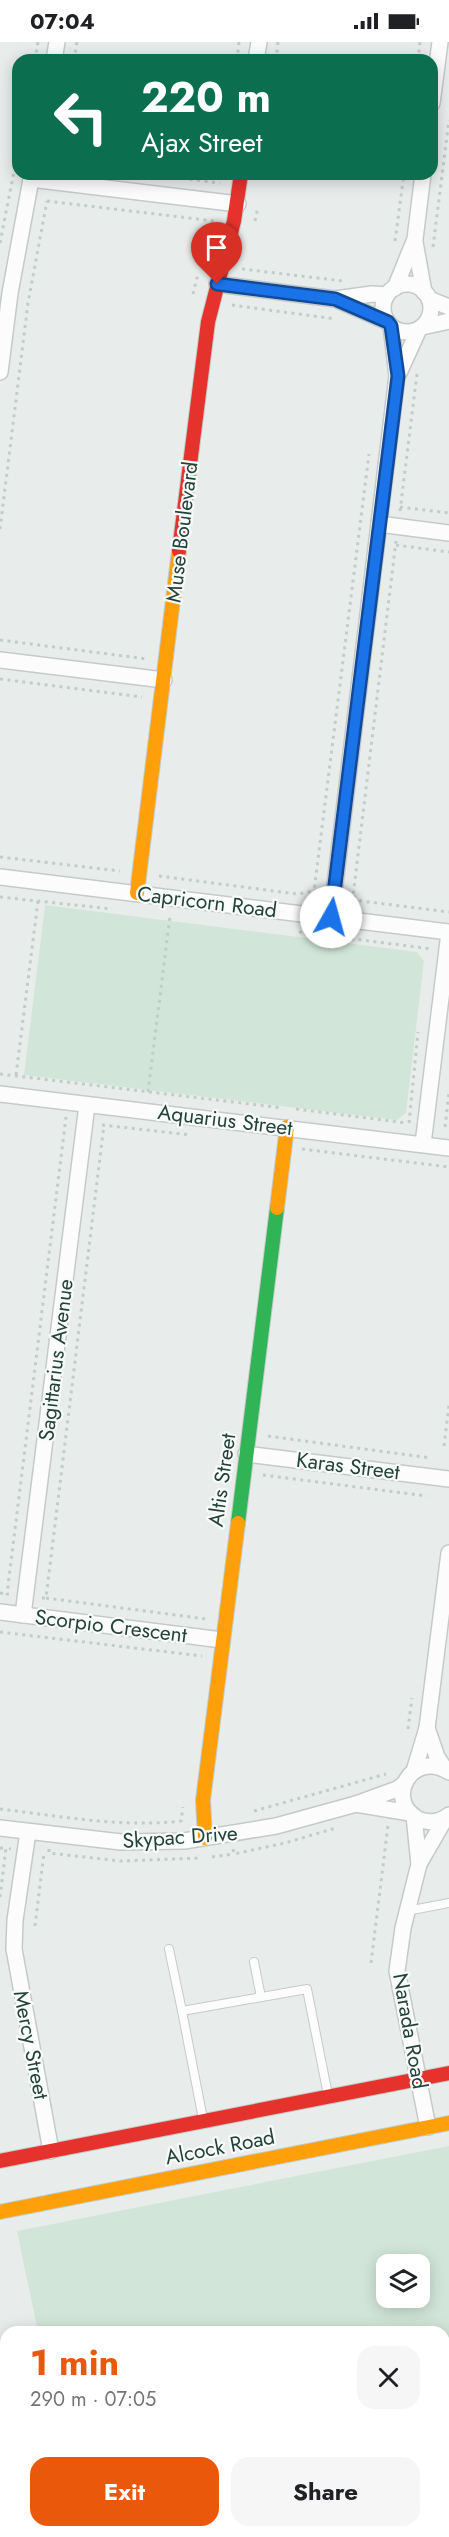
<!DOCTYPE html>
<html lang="en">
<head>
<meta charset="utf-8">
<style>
  body { margin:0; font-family:Jost,sans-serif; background:#f6f6f6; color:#202124; height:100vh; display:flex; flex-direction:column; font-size:22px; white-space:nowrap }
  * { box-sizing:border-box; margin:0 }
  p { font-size:20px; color:#757577 }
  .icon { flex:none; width:33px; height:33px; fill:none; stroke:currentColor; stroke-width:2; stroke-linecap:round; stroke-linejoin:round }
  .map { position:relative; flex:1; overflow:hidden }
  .side { position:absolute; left:0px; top:2284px; width:450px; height:212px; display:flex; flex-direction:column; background:#fff; border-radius:18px 18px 0 0; box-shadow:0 3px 15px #0003 }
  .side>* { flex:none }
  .top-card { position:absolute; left:12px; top:12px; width:426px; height:126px; border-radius:18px; box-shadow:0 3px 15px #0003; background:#0b6e4f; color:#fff; overflow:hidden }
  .buttons { position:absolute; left:376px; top:2212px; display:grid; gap:12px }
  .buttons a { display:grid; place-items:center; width:54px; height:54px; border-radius:12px; background:#fff; box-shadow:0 3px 15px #0003; font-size:30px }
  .pin { position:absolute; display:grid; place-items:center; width:51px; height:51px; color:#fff; margin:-62px -26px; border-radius:50% 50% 50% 0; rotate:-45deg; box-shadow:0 0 6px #0007 }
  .pin .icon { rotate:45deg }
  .me { position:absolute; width:66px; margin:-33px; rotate:7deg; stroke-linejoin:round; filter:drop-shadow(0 0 4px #0008) }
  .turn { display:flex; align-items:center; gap:21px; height:126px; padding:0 30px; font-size:27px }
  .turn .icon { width:78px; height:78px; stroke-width:2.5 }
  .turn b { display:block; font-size:42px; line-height:51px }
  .round { display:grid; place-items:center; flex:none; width:63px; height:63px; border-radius:18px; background:#f6f6f6 }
  .overview { display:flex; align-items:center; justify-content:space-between; height:102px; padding:0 30px }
  h1 { font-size:36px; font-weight:700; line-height:45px; color:#ea580c }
  .cta { display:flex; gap:12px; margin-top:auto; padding:12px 30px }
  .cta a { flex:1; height:69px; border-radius:18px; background:#ea580c; color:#fff; font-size:24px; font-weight:700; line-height:69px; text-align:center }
  .cta a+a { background:#f6f6f6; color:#202124 }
  .status { display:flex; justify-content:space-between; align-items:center; height:42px; padding:0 30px; background:#fff; direction:ltr }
  .status svg { height:16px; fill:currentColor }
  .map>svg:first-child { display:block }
</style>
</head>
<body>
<div class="status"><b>07:04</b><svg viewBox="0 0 49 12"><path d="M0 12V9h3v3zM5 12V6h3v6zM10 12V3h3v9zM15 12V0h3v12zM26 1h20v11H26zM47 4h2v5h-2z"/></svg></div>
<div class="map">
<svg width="449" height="2495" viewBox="0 0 449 2495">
  <rect width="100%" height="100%" fill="#e8edeb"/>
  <polygon fill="#d6dedb" points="6,2460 6,2490 78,2490 79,2495 0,2495 0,2462"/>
  <g fill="#d1e6d8" fill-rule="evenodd">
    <polygon points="45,863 417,910 424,919 406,1071 397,1078 24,1033"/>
    <path d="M449 2104V2495H79L78 2490H444V2290H38L17 2189ZM387 2223H420V2256H387Z"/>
  </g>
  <polygon fill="#cfd4d2" points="0,2333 6,2334 6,2375 0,2376"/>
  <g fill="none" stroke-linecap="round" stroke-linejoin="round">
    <g stroke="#c5cac8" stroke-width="10">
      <g id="lane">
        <polyline points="407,1869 449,1861"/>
        <polyline points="169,1907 182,1969"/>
        <polyline points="254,1920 261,1955"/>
        <polyline points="203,2077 182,1969 307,1947 328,2053"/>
      </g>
    </g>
    <g stroke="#c5cac8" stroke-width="18">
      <g id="street">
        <polyline points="54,18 57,0"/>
        <polyline points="256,18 259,0"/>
        <polyline points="432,61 440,0"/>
        <polyline points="31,137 238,162"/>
        <polyline points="415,200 424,250"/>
        <polyline points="217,242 335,257 388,280"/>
        <circle cx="407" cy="266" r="24"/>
        <polyline points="395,246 415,197 423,132"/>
        <polyline points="335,257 372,252 387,253"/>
        <polyline points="429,257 449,265"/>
        <polyline points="422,285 449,279"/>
        <polyline points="0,330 10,251 32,132"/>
        <polyline points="399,331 419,287"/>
        <polyline points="379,482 449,491"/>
        <polyline points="0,618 164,638"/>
        <polyline points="0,835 449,890"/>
        <polyline points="331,875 397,334 391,284"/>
        <polyline points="0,1052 449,1106"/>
        <polyline points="423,1102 449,891"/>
        <polyline points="246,1412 449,1437"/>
        <polyline points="0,1570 222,1598"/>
        <polyline points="23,1573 87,1063"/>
        <polyline points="427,1686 437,1715 445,1727"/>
        <polyline points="414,1729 427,1686 449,1511"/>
        <path d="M449 1730C413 1707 383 1757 418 1777 429 1782 440 1780 449 1773"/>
        <polyline points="356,1762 410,1771"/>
        <polyline points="414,1774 419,1822"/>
        <polyline points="0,1786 121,1800 184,1799 276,1784 356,1762 397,1747 404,1742"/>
        <polyline points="28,1790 15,1878 14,1907 51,2109"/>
        <polyline points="428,2085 397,1929 403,1886 419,1822 445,1777"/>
      </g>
    </g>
    <g stroke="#c3cbc8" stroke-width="16">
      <polyline id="fast" points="238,1481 277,1166"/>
    </g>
    <g stroke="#c3cbc8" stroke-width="16">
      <g id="slow">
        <polyline points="137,851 179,509"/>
        <polyline points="277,1166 287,1085"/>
        <polyline points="205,1796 203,1758 238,1481"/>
        <polyline points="0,2170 449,2081"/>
      </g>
    </g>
    <g stroke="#c3cbc8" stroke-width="16">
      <g id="jam">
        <polyline points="179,509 208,280 234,179 241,132"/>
        <polyline points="0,2119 449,2031"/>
      </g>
    </g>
    <g stroke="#c3ccca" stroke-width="3" stroke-dasharray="3 4.5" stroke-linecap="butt">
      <polyline points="35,18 38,0"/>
      <polyline points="74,18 77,0"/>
      <polyline points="237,18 239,0"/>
      <polyline points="276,18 278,0"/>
      <polyline points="418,18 420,0"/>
      <polyline points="145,132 220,141"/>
      <polyline points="47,159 214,179"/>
      <polyline points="255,179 258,165"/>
      <polyline points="395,199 404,132"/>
      <polyline points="0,201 18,109"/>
      <polyline points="433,205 449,78"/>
      <polyline points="242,227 343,239"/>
      <polyline points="193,252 198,232"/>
      <polyline points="232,263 336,277"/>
      <polyline points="400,465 449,471"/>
      <polyline points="400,469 417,332"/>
      <polyline points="0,487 28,261 47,159"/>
      <polyline points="396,503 449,510"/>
      <polyline points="0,598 147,617"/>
      <polyline points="0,637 142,655"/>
      <polyline points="0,815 120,829"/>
      <polyline points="159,834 297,852 314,849"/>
      <polyline points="318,849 314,849 369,412"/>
      <polyline points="348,853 353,854 396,499"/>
      <polyline points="353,854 361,859 449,870"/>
      <polyline points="0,855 112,867"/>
      <polyline points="299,890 432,907"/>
      <polyline points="0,1032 283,1066"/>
      <polyline points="16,1033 38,859"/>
      <polyline points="148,1050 170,874"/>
      <polyline points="296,1067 407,1081"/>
      <polyline points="409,1081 418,990"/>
      <polyline points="102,1083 191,1093"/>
      <polyline points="445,1085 449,1051"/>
      <polyline points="302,1107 449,1125"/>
      <polyline points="268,1394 431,1416"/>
      <polyline points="444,1404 449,1363"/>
      <polyline points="263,1433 427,1454"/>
      <polyline points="0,1551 7,1552"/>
      <polyline points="9,1552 7,1552 66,1075"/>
      <polyline points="42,1556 46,1556 104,1083"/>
      <polyline points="46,1556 206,1577"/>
      <polyline points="0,1590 202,1614"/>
      <polyline points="408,1687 412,1656"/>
      <path d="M0 1767C60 1774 121 1786 181 1779L183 1765"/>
      <polyline points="254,1769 386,1732"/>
      <polyline points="0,1806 6,1806"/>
      <polyline points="49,1807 49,1811 120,1819 202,1816"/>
      <polyline points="233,1807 234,1812 285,1801 336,1786"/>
      <polyline points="212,1815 234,1812"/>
      <polyline points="0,1855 6,1806 11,1807"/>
      <polyline points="35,1884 44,1811"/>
      <polyline points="371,1921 388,1783"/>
    </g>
    <use href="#lane" stroke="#fcfcfc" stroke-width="8"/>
    <use href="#street" stroke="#fcfcfc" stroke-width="15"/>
    <use href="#fast" stroke="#30b455" stroke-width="14"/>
    <use href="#slow" stroke="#ff9f0a" stroke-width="14"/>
    <use href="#jam" stroke="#e5322d" stroke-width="14"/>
  </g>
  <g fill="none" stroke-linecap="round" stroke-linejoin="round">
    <g stroke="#114b97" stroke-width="15">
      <polyline id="route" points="217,242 335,257 388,280 391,284 398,334 331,875"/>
    </g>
    <use href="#route" stroke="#1a73e8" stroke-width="10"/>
  </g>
  <g text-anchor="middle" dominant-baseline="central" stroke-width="4.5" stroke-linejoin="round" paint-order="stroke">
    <g font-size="21" fill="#24423a" stroke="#f7fbf9">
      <text transform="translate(182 490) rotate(-83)">Muse Boulevard</text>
      <text transform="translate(207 860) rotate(7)">Capricorn Road</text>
      <text transform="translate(225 1078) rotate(7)">Aquarius Street</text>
      <text transform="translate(56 1318) rotate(-83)">Sagittarius Avenue</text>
      <text transform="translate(348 1424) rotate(7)">Karas Street</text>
      <text transform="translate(222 1438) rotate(-82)">Altis Street</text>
      <text transform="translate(111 1584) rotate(7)">Scorpio Crescent</text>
      <text transform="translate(180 1795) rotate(-4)">Skypac Drive</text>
      <text transform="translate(410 1989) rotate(80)">Narada Road</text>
      <text transform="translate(31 2003) rotate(79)">Mercy Street</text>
      <text transform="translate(220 2105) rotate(-11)">Alcock Road</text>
    </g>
  </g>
</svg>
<div class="buttons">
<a><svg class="icon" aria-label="layers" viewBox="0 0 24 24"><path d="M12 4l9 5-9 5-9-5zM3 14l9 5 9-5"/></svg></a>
</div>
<div class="pin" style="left:217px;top:242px;background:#d93025"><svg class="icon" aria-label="arrive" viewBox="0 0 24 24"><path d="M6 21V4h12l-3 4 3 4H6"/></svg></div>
<svg class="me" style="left:331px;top:875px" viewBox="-20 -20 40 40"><circle r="19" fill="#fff"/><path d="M0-13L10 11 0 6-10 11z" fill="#1a73e8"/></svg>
<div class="top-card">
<div class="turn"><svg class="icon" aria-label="left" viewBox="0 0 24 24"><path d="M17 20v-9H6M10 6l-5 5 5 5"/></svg><div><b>220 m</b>Ajax Street</div></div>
</div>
<section class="side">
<div class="overview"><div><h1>1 min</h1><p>290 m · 07:05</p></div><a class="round"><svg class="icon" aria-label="close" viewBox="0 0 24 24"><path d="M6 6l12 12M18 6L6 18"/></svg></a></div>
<div class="cta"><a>Exit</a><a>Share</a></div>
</section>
</div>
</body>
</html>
